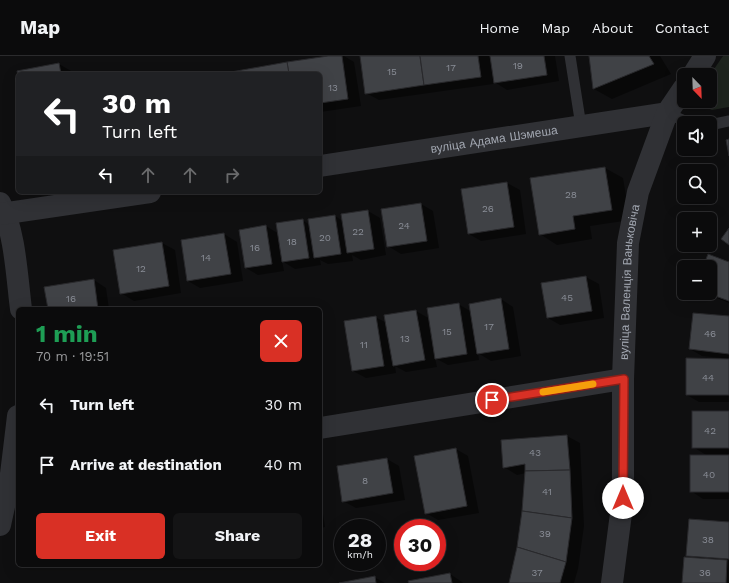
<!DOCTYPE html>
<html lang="en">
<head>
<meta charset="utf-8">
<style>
  body { margin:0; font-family:"Work Sans",sans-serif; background:#141415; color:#f1f3f6; height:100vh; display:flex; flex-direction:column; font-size:15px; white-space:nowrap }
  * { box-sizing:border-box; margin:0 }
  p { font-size:13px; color:#9a9b9d }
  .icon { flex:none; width:22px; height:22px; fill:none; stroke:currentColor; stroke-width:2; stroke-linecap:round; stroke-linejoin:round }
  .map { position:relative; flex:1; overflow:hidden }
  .details { position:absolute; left:16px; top:251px; width:306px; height:260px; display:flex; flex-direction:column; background:#0b0b0c; border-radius:6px; box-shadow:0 4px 16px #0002,0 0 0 1px #2b2b2d }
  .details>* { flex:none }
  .banner { position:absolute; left:16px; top:16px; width:306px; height:122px; border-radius:6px; box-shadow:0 4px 16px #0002,0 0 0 1px #2b2b2d; background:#202124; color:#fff; overflow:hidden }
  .needle { width:26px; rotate:157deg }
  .tools { position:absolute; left:677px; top:12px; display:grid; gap:8px }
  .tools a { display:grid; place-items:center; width:40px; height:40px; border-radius:6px; background:#0b0b0c; box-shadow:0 4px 16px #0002,0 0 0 1px #2b2b2d; font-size:20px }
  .speed { position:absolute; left:334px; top:463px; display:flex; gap:8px; font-size:20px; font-weight:700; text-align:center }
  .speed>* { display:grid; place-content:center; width:52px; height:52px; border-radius:50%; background:#0b0b0c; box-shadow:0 4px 16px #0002,0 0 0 1px #2b2b2d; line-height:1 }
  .speed small { font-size:10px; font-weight:400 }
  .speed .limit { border:6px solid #d22; background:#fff; color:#111 }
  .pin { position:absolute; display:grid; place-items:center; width:34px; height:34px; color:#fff; margin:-17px; border:2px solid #fff; border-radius:50%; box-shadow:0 1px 4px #0007 }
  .me { position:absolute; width:44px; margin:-22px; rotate:0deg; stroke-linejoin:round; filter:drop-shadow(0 0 3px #0008) }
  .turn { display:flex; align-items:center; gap:14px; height:84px; padding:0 20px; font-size:18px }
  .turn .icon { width:52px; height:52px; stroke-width:2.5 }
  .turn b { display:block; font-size:28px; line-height:34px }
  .lanes { display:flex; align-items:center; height:38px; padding:0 20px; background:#0003; justify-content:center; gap:20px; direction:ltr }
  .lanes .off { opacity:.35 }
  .round { display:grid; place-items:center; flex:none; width:42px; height:42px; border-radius:6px; background:#141415 }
  .summary { display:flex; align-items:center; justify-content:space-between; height:68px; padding:0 20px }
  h1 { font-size:24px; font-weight:700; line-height:30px; color:#1e9e55 }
  .button { display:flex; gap:8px; margin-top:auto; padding:8px 20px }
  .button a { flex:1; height:46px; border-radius:6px; background:#d93025; color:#fff; font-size:16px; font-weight:700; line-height:46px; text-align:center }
  .button a+a { background:#141415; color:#f1f3f6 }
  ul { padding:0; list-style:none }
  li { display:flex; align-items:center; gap:12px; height:60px; padding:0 20px }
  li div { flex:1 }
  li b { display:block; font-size:15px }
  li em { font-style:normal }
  header { display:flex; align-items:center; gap:24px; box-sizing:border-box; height:56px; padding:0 20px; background:#0b0b0c; border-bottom:1px solid #2b2b2d }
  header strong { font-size:19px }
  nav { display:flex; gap:22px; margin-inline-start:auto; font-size:14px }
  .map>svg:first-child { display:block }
</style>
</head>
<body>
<header>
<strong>Map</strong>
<nav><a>Home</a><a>Map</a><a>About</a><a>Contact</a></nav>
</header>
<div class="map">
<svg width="729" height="527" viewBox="0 0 729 527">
  <rect width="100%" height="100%" fill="#0f0f10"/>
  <polygon fill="#1e241e" points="723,0 729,0 729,51 712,54 692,46 710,45 710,19"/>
  <g fill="#0007">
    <polygon points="335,0 344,0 354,6 361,50 320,56 320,18 233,18"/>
    <polygon points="361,0 555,0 559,25 507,34 493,25 493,28 379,44 366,37"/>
    <polygon points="590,0 660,0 671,18 612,43 594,33"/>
    <polygon points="59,8 71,15 72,18 19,18"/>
    <polygon points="605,112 623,122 630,164 590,170 592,183 557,189 540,178 531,123"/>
    <polygon points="507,127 520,134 526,178 481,185 469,178"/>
    <polygon points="421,148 433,155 439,192 401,198 388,190"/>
    <polygon points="368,155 380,162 386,199 361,204 352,199 353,205 328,208 320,204 321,209 295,213 282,205 284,215 258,219 246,212 266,170 279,178 302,164 310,169 335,160 343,165"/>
    <polygon points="224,178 237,186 243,225 200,232 188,225"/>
    <polygon points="162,187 175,194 181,237 134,245 121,237"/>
    <polygon points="729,207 729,247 705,237 710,237 710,211 704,211"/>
    <polygon points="586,221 599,228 604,262 560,269 548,262"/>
    <polygon points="94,224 106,232 109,253 49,253"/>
    <polygon points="501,243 513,251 521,300 491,305 478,297 479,304 448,309 435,302 437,311 406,316 395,310 396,317 366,322 353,315 375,261 387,267 416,255 430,263 458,248 472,256"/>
    <polygon points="729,261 729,303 727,303 729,303 729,346 699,346 687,339 722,302 702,300 690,293"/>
    <polygon points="729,356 729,443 703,443 691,435 708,400 693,391"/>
    <polygon points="567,380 580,387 584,470 578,513 574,527 510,527 523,455 526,417 517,419 504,411 502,385"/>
    <polygon points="456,393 468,400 479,457 438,464 426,457"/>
    <polygon points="387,403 399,410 405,444 356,452 343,445"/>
    <polygon points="320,439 325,471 320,472"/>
    <polygon points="729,467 729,527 683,527 693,503 687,500"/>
    <polygon points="450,518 462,526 463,527 410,527"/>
    <polygon points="374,521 385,527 344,527"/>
  </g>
  <g fill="#404246" stroke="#29292c">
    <polygon points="328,0 342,0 348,43 320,47 320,18 289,18 287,6"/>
    <polygon points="360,0 420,0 424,29 365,38"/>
    <polygon points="420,0 478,0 481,21 424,29"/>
    <polygon points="490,0 544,0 547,19 494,27"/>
    <polygon points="589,0 649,0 654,8 593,33"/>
    <polygon points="287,6 289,18 232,18 231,16"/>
    <polygon points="59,7 61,18 18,19 17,15"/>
    <polygon points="729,83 729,100 726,84"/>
    <polygon points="605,111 612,154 573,160 575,173 539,179 530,122"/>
    <polygon points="507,126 514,171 468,178 461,133"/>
    <polygon points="421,147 427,185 387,191 381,153"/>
    <polygon points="368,154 374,193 347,197 341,158"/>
    <polygon points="335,159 341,198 314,202 308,163"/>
    <polygon points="303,163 309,202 282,206 276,167"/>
    <polygon points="266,169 272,208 245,212 239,174"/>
    <polygon points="729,172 729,189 721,183"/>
    <polygon points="224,177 231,218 187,225 181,184"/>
    <polygon points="162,186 169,230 120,238 113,194"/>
    <polygon points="708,198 729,206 729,245 707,237 710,237 710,211 703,211"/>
    <polygon points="586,220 592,255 547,262 541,227"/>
    <polygon points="94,223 98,253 48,253 44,231"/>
    <polygon points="501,242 509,293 477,298 469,248"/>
    <polygon points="459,247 467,298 435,303 427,252"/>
    <polygon points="416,254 425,304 393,310 384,259"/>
    <polygon points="693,257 729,260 729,298 689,293"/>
    <polygon points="376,260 384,310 352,315 344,265"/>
    <polygon points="686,302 729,303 729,339 686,339"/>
    <rect x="692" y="355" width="37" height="37"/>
    <polygon points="567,379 570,414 525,415 525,408 503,412 501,384"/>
    <polygon points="456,392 467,450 425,458 414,400"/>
    <rect x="690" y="399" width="39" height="37"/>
    <polygon points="387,402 393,437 342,446 337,410"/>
    <polygon points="570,414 572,462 522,455 525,415"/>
    <polygon points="522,455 572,462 566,506 517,491"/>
    <polygon points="689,463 729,466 729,503 686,500"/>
    <polygon points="517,491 566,506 560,527 509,527"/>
    <polygon points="684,501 727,504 726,527 682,527"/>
    <polygon points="450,517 452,527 409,527 408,525"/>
    <polygon points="375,520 376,527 339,527"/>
  </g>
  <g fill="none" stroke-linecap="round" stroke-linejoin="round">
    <g stroke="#303135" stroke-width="11">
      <polyline points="570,0 581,70"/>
      <polyline points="667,57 689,67"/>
      <polyline points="710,69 729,65"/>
    </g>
    <g stroke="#303135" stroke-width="22">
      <polyline points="693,19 705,0"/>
      <path id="s1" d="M320 110 667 57"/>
      <path d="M0 147C15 174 17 222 21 253"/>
      <polyline points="0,158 150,136"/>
      <polyline points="320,372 623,323"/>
      <polyline points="0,469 11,418 18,360"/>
      <path id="s2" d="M612 527 623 442V323L628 187 638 136 667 57 684 32"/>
    </g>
  </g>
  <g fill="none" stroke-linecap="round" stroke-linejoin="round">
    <g stroke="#8d1f18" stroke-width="10">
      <polyline id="route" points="492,344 624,323 623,442"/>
    </g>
    <use href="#route" stroke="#d93025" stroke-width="7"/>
    <polyline stroke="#f59e0b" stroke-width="7" points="543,336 593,328"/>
  </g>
  <g text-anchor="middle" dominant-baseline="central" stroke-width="3" stroke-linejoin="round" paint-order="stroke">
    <g font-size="10" fill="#898d96">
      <text x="518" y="9">19</text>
      <text x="451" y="11">17</text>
      <text x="392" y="15">15</text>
      <text x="333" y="31">13</text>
      <text x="571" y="138">28</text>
      <text x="488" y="152">26</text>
      <text x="404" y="169">24</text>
      <text x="358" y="175">22</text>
      <text x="325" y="181">20</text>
      <text x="292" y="185">18</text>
      <text x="255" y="191">16</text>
      <text x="206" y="201">14</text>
      <text x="141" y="212">12</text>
      <text x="567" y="241">45</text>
      <text x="71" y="242">16</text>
      <text x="489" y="270">17</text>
      <text x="447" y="275">15</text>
      <text x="710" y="277">46</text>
      <text x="405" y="282">13</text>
      <text x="364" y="288">11</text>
      <text x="708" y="321">44</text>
      <text x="710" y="374">42</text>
      <text x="535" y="396">43</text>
      <text x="709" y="418">40</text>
      <text x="365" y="424">8</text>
      <text x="547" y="435">41</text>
      <text x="545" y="477">39</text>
      <text x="708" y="483">38</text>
      <text x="537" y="516">37</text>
      <text x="705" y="516">36</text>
    </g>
    <g font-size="12" fill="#a1a6b0" stroke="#0a0a0b">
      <text stroke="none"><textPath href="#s1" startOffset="176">вуліца Адама Шэмеша</textPath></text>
      <text stroke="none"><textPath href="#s2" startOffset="302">вуліца Валенція Ваньковіча</textPath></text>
    </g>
  </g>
</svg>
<div class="tools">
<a><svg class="needle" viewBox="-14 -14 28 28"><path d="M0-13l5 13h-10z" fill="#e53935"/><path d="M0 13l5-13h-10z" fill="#9a9b9d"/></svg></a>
<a><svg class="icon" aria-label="sound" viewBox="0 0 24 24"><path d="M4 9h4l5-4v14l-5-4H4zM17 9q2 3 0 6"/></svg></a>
<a><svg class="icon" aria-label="search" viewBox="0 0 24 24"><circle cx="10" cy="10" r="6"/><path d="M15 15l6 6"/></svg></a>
<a>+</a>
<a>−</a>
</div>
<div class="speed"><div>28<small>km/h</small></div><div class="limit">30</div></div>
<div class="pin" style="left:492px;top:344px;background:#d93025"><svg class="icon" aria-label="arrive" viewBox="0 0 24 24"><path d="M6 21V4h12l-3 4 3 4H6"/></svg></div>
<svg class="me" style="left:623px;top:442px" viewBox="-20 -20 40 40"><circle r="19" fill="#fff"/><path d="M0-13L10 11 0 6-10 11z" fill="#d93025"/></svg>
<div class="banner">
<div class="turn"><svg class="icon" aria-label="left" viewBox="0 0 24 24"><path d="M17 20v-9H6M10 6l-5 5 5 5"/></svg><div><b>30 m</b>Turn left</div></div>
<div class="lanes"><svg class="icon" aria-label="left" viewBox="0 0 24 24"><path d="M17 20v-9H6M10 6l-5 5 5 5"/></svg><svg class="icon off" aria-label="ahead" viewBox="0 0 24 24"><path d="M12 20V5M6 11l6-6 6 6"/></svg><svg class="icon off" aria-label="ahead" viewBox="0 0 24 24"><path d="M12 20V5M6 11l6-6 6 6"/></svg><svg class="icon off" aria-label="right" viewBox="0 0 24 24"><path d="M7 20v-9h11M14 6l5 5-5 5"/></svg></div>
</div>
<section class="details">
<div class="summary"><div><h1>1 min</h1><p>70 m · 19:51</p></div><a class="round" style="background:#d93025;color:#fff"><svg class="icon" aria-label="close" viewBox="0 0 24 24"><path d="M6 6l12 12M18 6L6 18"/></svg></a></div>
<ul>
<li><svg class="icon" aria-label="left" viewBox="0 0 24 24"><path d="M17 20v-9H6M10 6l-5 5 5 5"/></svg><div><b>Turn left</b></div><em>30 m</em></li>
<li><svg class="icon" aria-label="arrive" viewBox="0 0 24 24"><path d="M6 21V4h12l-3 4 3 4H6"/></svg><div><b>Arrive at destination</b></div><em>40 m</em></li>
</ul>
<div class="button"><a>Exit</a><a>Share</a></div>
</section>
</div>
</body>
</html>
